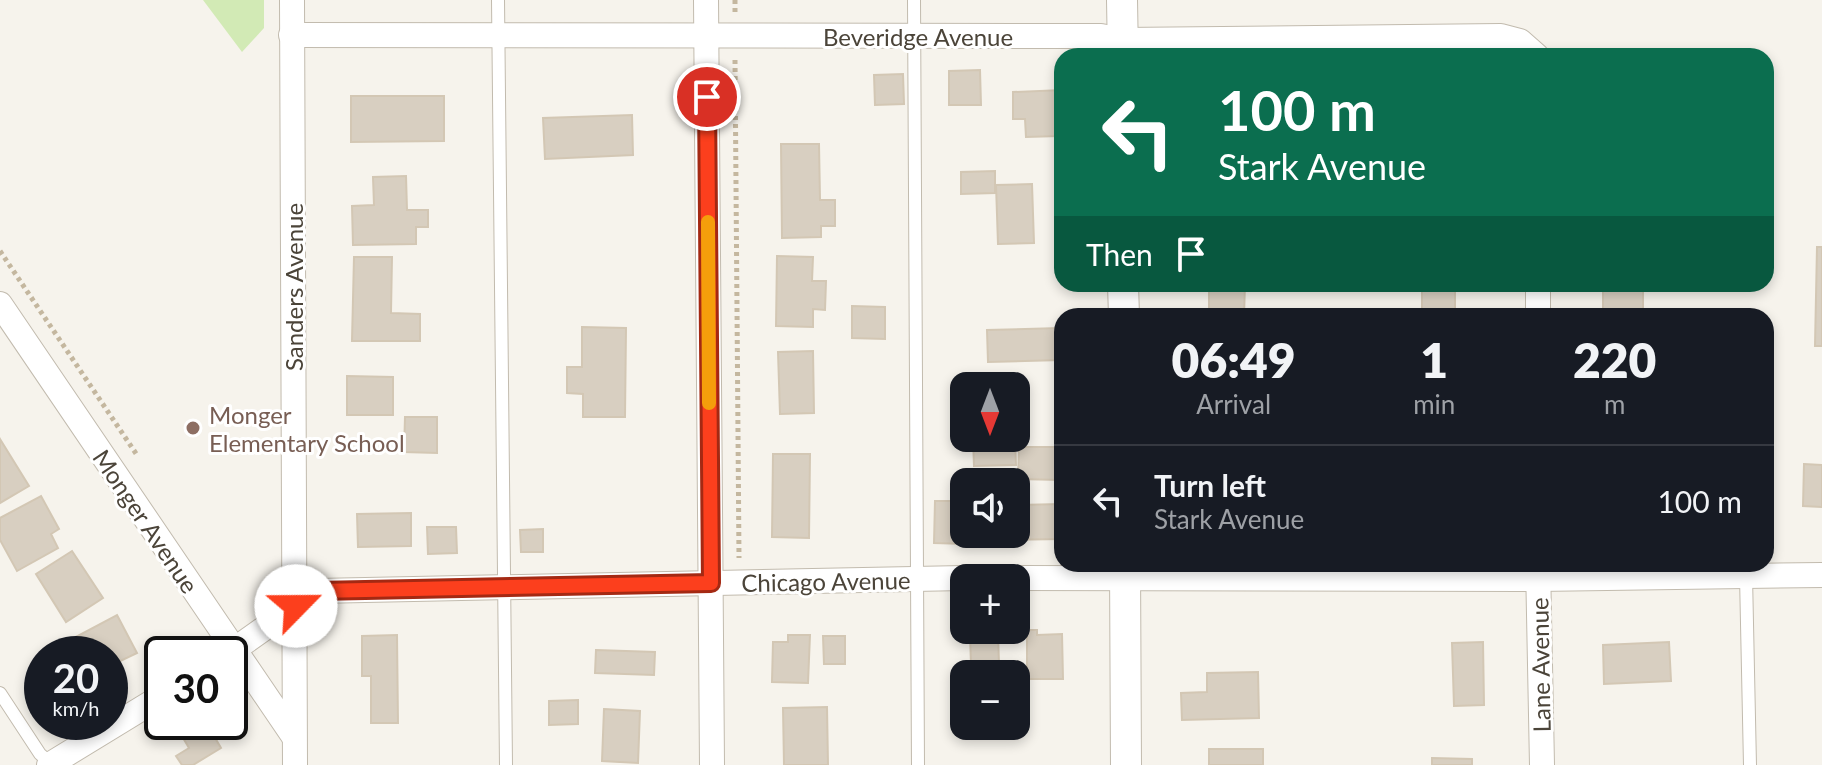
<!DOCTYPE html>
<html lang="en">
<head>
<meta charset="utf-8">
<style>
  body { margin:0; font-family:Lato,sans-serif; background:#20242c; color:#f1f3f6; height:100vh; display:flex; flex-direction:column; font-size:30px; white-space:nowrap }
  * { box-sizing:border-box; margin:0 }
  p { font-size:26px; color:#9ea1a6 }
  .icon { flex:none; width:44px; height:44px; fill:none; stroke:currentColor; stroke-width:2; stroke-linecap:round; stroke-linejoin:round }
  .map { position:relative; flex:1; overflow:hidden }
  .sheet { position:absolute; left:1054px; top:308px; width:720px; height:264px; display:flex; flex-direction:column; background:#171b24; border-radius:24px; box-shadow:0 4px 12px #0003 }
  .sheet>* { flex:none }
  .top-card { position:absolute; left:1054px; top:48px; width:720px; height:244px; border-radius:24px; box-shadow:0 4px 12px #0003; background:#0b6e4f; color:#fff; overflow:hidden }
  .needle { width:52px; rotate:180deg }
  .controls { position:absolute; left:950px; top:372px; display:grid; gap:16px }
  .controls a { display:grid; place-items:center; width:80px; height:80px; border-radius:16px; background:#171b24; box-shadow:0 4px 12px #0003; font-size:40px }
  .speed { position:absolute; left:24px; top:636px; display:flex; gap:16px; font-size:40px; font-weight:700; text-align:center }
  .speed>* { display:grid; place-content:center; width:104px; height:104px; border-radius:50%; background:#171b24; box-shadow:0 4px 12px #0003; line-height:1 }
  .speed small { font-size:20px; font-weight:400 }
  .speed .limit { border:4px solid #111; border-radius:12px; background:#fff; color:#111 }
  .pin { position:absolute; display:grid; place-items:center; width:68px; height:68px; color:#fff; margin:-34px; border:4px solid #fff; border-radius:50%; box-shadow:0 2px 8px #0007 }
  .me { position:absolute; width:88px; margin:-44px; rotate:67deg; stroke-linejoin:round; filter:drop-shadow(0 0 6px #0008) }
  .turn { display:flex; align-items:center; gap:28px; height:168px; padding:0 32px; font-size:36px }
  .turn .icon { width:104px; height:104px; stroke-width:2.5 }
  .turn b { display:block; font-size:56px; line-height:68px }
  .then { display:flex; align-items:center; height:76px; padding:0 32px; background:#0003; gap:16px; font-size:30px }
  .eta { display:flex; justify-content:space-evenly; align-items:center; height:136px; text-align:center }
  .eta b { font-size:48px; font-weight:800; line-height:56px }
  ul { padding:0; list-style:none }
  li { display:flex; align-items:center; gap:24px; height:112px; padding:0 32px; border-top:2px solid #363941 }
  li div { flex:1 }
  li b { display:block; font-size:30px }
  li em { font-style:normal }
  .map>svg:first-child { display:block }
</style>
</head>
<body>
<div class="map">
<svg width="1822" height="765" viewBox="0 0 1822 765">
  <rect width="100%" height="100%" fill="#f6f3ec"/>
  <polygon fill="#d2eab5" points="203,0 264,0 264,28 242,52"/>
  <g fill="#d8cfc1" stroke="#d3c7b4" stroke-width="2">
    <polygon points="980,70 981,105 949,105 949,71"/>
    <polygon points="903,74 904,104 875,105 874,75"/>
    <polygon points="1062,90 1059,136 1026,137 1025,119 1013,119 1013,92"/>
    <polygon points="351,96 444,96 444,141 351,142"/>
    <polygon points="632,115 633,155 545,159 543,118"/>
    <polygon points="781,144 819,144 820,200 835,200 835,226 821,226 821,237 782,238"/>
    <polygon points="995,171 995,193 961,194 961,172"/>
    <polygon points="406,176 407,210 428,210 428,227 416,227 416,244 353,245 352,206 374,205 373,177"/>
    <polygon points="1032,184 1034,243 998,244 996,185"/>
    <polygon points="1817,247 1822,247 1822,346 1815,346"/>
    <polygon points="777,256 813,257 812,281 826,281 825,310 813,309 813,327 776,326"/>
    <polygon points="354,257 392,257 391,313 420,314 420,341 352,341"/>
    <polygon points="1209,284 1245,284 1244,316 1209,316"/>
    <rect x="1603" y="284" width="40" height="32"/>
    <polygon points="1422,288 1455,289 1455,315 1478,316 1422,313"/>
    <polygon points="852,306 885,307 885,339 852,338"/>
    <polygon points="582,327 626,328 625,417 583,417 583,394 567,393 567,367 582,367"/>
    <polygon points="1060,328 1061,360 988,362 987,330"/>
    <polygon points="813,351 814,413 780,414 778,352"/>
    <polygon points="347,376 393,377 393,415 347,415"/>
    <polygon points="405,417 437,417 437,453 404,452"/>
    <polygon points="973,438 1015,438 1016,465 974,466"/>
    <polygon points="0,439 29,486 0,503"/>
    <polygon points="1019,447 1062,447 1061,480 1018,479"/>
    <polygon points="773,454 810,454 809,538 772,537"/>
    <polygon points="1804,464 1822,465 1822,507 1803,506"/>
    <polygon points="41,496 59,529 51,534 58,548 17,571 0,540 0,518"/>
    <polygon points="935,501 964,501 967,544 934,543"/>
    <polygon points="1062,504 1062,539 1009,540 1009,534 1016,534 1016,505"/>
    <polygon points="411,513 411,546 358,547 357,514"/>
    <polygon points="427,527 456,527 457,553 428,554"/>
    <polygon points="543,529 543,552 521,552 520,530"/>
    <polygon points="72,551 103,598 66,622 36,574"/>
    <polygon points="117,615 137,653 110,666 110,654 61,654 57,647"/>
    <polygon points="1027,630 1037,630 1037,635 1062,634 1063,679 1027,679"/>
    <polygon points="998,634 999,664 971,664 970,635"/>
    <polygon points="397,635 398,723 371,723 371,676 362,676 362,636"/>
    <polygon points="788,635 810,635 808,683 772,682 773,642 788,642"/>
    <polygon points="823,636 845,636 845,664 824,664"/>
    <polygon points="1483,642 1484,705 1454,706 1452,643"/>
    <polygon points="1669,642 1671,681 1604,684 1603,645"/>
    <polygon points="596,650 655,652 654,675 595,673"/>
    <polygon points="1258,672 1259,718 1182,720 1181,693 1207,692 1207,673"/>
    <polygon points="578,700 578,724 549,725 549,701"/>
    <polygon points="827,707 828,765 784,765 783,708"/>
    <polygon points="604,709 640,711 638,763 602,761"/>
    <polygon points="193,722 223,722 227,728 214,736 221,748 193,765 182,765 176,756 189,748 179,731"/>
    <rect x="1209" y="749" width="54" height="16"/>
    <polygon points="1432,758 1472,759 1472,765 1432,765"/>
  </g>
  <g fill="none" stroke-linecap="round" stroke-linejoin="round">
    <g stroke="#c2bbae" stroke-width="14">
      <g id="service">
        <polyline points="498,0 506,765"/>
        <polyline points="914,0 918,765"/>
        <polyline points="1746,576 1750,765"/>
        <polyline points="0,693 40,754 53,765"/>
      </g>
    </g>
    <g stroke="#c2bbae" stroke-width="26">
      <g id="minor">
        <polyline points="292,0 295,765"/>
        <polyline points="706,0 712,765"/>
        <polyline points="291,35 1101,36 1123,40 1501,36 1520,41 1537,56"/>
        <polyline points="1538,284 1538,316"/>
        <polyline points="0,304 294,737"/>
        <polyline points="1538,564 1542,765"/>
        <polyline points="1016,578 1538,579 1822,575"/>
        <polyline points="228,654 317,591 964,578"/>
        <polyline points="49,765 162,696"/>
      </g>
    </g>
    <g stroke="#c2bbae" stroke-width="32">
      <g id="tertiary">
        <polyline points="1122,0 1123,56"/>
        <polyline points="1123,284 1124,316"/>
        <polyline points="1125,564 1126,765"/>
      </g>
    </g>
    <g stroke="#c4b79f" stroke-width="5" stroke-dasharray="4 4" stroke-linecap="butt">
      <polyline points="735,0 735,14"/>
      <polyline points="735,60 739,558"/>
      <polyline points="0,251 137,455"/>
      <polyline points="191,654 201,645"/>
    </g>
    <use href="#service" stroke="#fff" stroke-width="12"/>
    <use href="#minor" stroke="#fff" stroke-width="24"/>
    <use href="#tertiary" stroke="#fff" stroke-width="30"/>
  </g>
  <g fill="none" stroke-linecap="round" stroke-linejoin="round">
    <g stroke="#a42913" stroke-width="20">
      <polyline id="route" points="296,606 317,591 711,583 707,97"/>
    </g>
    <use href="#route" stroke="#fc3f1d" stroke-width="14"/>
    <polyline stroke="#f59e0b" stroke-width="14" points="708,222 709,403"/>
  </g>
  <circle fill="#8d6e63" stroke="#fff" stroke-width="3" cx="193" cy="428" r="8"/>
  <g text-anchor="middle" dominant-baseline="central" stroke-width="6" stroke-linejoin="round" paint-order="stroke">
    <g font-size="24" fill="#4b4439" stroke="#fff">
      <text x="918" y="36">Beveridge Avenue</text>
      <text transform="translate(293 287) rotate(-90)">Sanders Avenue</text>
      <text transform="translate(146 521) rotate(56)">Monger Avenue</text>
      <text transform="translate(826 581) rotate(-1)">Chicago Avenue</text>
      <text transform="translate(1540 665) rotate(-91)">Lane Avenue</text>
    </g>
    <g font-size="24" fill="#785e54" stroke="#fff" text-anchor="start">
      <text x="209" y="414">Monger<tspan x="209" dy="28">Elementary School</tspan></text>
    </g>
  </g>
</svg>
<div class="controls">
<a><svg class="needle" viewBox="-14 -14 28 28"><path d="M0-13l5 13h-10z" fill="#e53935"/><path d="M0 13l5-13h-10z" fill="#9ea1a6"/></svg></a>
<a><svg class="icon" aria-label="sound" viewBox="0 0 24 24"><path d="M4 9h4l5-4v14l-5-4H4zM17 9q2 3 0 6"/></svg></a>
<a>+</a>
<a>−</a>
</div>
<div class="speed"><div>20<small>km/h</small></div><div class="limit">30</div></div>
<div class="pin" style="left:707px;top:97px;background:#d93025"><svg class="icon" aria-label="arrive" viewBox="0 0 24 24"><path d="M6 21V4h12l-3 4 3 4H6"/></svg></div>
<svg class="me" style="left:296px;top:606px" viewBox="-20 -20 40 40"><circle r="19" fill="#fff"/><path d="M0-13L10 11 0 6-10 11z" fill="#fc3f1d"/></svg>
<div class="top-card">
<div class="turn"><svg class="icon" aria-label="left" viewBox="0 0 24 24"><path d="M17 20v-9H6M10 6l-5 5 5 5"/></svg><div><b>100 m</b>Stark Avenue</div></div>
<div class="then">Then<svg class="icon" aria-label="arrive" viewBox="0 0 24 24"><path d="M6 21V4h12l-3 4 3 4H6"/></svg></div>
</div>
<section class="sheet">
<div class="eta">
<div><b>06:49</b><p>Arrival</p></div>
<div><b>1</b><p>min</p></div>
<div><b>220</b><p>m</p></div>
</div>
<ul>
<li><svg class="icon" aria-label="left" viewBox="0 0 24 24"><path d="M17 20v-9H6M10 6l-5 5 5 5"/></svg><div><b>Turn left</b><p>Stark Avenue</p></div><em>100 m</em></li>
</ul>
</section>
</div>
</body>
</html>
